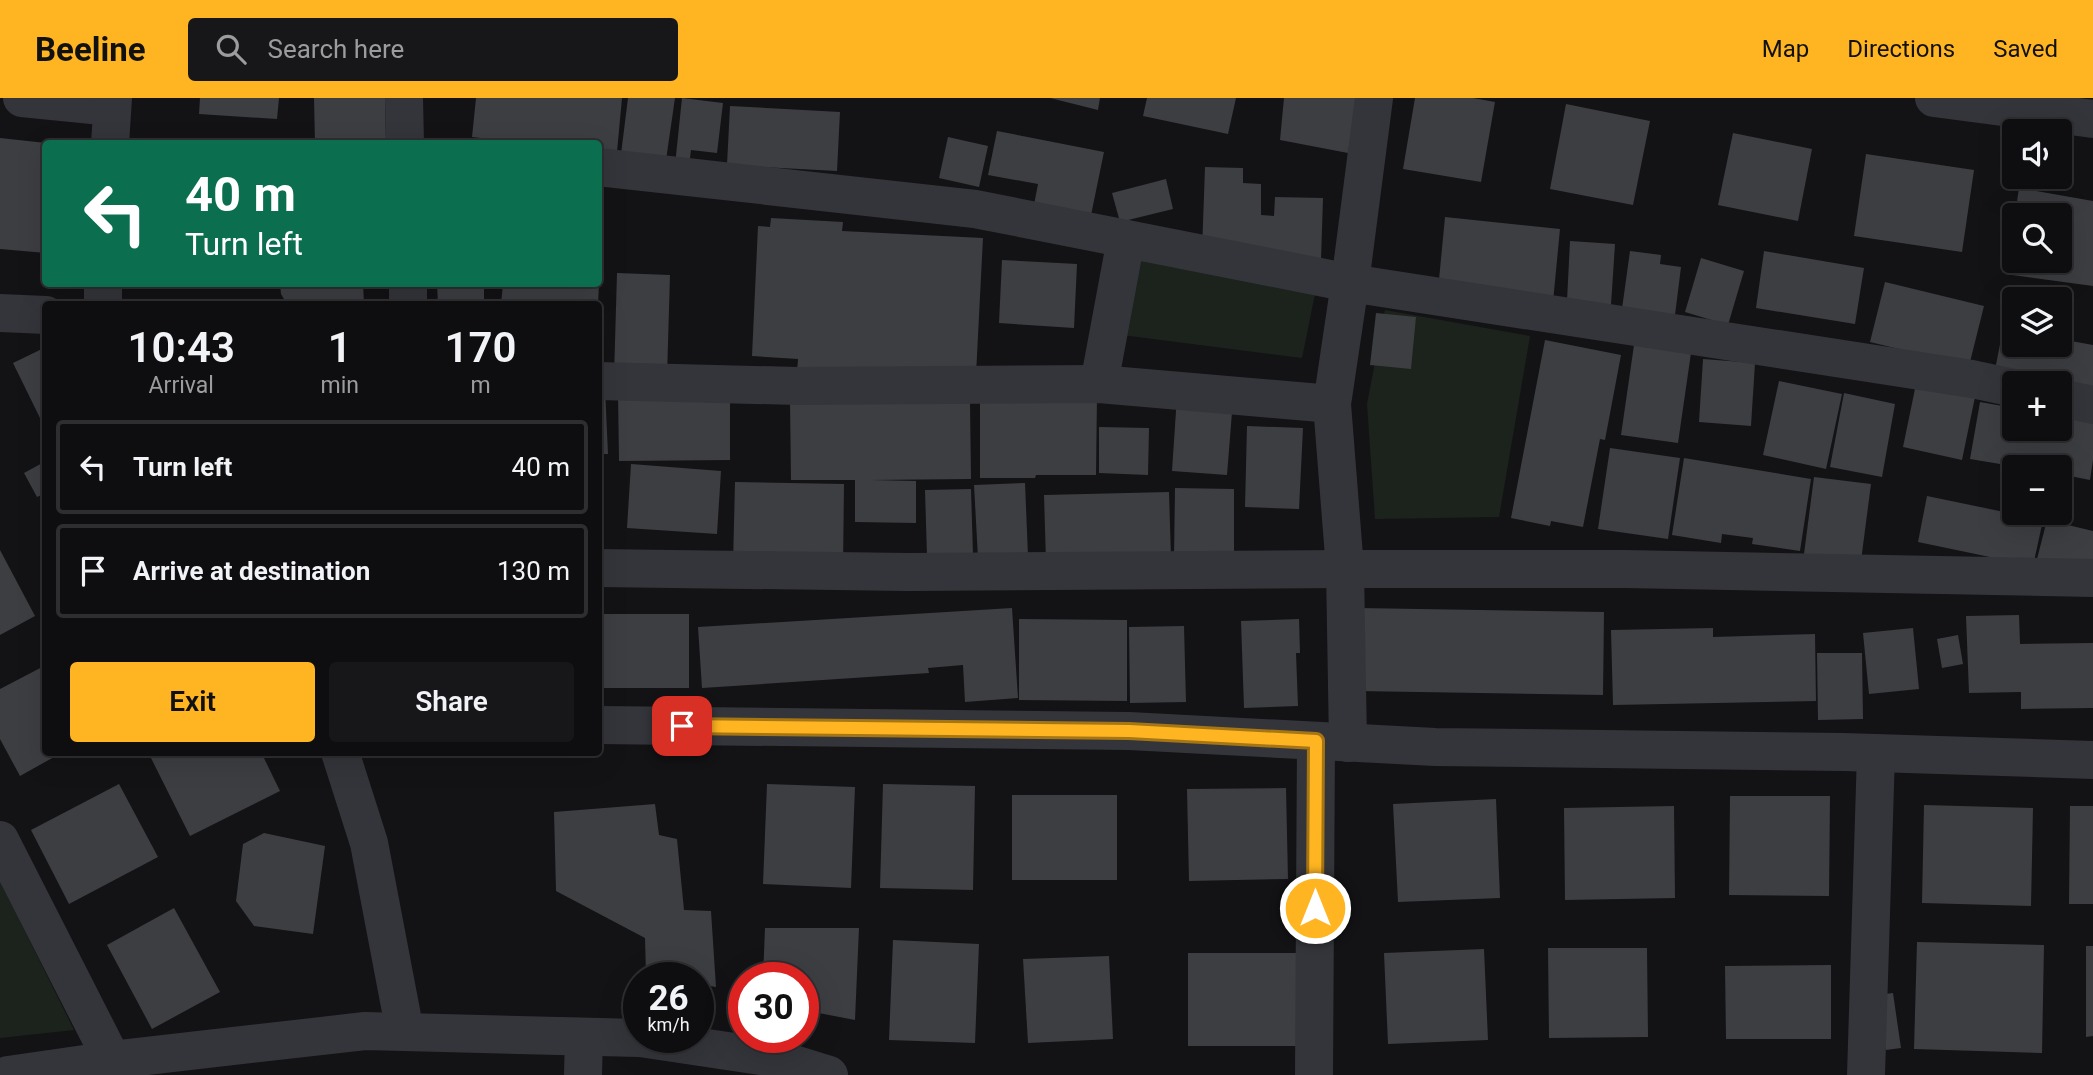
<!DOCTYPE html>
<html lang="en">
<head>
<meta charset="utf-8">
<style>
  body { margin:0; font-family:Roboto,sans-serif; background:#171719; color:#f1f3f6; height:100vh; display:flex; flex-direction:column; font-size:26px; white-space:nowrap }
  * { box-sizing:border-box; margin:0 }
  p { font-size:23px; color:#9b9c9f }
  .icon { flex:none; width:38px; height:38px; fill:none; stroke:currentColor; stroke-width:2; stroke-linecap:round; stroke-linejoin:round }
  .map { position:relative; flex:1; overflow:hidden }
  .drawer { position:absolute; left:42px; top:203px; width:560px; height:455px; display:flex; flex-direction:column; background:#0e0e10; border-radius:7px; box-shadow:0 7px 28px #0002,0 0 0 2px #2e2e30 }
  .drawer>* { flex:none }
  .guide { position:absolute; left:42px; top:42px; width:560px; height:147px; border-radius:7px; box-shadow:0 7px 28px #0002,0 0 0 2px #2e2e30; background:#0b6e4f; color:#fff; overflow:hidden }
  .buttons { position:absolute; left:2002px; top:21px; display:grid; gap:14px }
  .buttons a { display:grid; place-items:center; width:70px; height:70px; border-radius:7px; background:#0e0e10; box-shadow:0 7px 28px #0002,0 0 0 2px #2e2e30; font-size:35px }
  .speed { position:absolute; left:623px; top:864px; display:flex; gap:14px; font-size:35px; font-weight:700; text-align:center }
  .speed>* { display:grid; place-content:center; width:91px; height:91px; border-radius:50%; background:#0e0e10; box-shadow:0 7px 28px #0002,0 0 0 2px #2e2e30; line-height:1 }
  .speed small { font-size:18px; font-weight:400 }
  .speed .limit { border:10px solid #d22; background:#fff; color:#111 }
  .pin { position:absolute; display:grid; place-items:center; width:60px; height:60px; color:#fff; margin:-30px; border-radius:14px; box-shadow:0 4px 10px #0006 }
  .me { position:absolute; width:77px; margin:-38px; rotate:0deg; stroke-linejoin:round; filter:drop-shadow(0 0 5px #0008) }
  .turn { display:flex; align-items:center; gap:24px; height:147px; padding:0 28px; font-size:32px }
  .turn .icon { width:91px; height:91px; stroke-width:2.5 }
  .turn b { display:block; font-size:49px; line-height:60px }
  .eta { display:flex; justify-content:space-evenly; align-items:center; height:119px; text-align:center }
  .eta b { font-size:42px; font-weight:600; line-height:49px }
  .cta { display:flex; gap:14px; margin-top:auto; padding:14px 28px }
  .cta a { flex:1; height:80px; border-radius:7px; background:#ffb521; color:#111; font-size:28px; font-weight:600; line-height:80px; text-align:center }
  .cta a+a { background:#171719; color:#f1f3f6 }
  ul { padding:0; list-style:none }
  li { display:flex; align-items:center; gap:21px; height:94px; margin:0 14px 10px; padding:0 14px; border:4px solid #2e2e30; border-radius:7px }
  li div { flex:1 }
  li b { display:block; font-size:26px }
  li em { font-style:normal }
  header { display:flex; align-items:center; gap:42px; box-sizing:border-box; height:98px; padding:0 35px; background:#ffb521; color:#111 }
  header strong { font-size:33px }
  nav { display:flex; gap:38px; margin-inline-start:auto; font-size:24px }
  .search { width:490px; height:63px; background:#171719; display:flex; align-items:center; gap:18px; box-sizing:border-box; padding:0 24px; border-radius:7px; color:#9b9c9f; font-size:26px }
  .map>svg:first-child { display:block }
</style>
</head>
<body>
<header>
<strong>Beeline</strong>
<div class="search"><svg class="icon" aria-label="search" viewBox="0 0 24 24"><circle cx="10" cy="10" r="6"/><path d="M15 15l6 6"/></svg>Search here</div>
<nav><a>Map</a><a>Directions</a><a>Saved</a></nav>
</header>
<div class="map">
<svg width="2093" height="977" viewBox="0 0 2093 977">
  <rect width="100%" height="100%" fill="#131315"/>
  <g fill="#1b231c">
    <polygon points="1139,154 1316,191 1302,260 1122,237"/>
    <polygon points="1385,212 1530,238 1499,419 1375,421 1367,306"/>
    <polygon points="0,783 74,932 0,940"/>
  </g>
  <g fill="#3c3e42">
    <polygon points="200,0 279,0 277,21 199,16"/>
    <polygon points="314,0 385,0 386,45 315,46"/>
    <polygon points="476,0 622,0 617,54 598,52 598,46 536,46 472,39"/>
    <polygon points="628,0 675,0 666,62 621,56"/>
    <polygon points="682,0 723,5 717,55 691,52 689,68 675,67"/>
    <polygon points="1050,0 1100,0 1098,12"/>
    <polygon points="1147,0 1236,0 1228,36 1143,18"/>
    <polygon points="1284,0 1357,0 1348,55 1280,42"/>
    <polygon points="1415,0 1473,0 1495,4 1481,84 1403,71"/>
    <polygon points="1566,6 1650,23 1633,107 1550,91"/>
    <polygon points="730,8 840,14 837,73 727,67"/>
    <polygon points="997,33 1104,54 1090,122 1033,112 1038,86 988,77"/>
    <polygon points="1733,35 1812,51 1798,123 1718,107"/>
    <polygon points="948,39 988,48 979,89 939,80"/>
    <polygon points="0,40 46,45 46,155 0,151"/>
    <polygon points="1866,56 1974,72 1962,154 1854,138"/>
    <polygon points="1205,69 1243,70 1243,85 1261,86 1261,117 1274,118 1275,99 1323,100 1321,162 1202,153"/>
    <polygon points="1166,81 1173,111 1120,124 1112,95"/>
    <polygon points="2019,90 2093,103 2093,188 2005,176 2013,128 2014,163 2060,163 2060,117 2015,117"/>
    <polygon points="1445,119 1560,131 1553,204 1438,192"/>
    <polygon points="771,120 843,124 842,133 983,140 976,277 797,274 798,261 752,258 758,128 770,129"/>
    <polygon points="1570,143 1615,146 1611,207 1567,203"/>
    <polygon points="1630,153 1661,157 1660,166 1681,169 1674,225 1621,218"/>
    <polygon points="1764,153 1864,170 1855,226 1756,210"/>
    <polygon points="1701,160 1744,173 1728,227 1685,214"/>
    <polygon points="1002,162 1077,166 1074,230 999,225"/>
    <polygon points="617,175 670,177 667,279 614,278"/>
    <polygon points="1885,184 1984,208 1969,268 1870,244"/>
    <polygon points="280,186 363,186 364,206 287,206 281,196"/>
    <polygon points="437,186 484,186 484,206 438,206"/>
    <polygon points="503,186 599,186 598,206 501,206"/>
    <polygon points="1376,215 1416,219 1411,271 1370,267"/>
    <polygon points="2009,219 2014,220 2014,247 2060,247 2060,241 2093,247 2093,299 2060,285 2014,285 1993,282 2003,231 2007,231"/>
    <polygon points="1545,242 1621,257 1605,342 1600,341 1583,429 1551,423 1550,428 1511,420"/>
    <polygon points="1634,247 1691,255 1678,345 1621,337"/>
    <polygon points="46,249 46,320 41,322 13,265"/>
    <polygon points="1703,261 1755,265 1751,328 1699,324"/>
    <polygon points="1779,283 1842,296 1826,371 1763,357"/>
    <polygon points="1916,286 1975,299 1962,362 1903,349"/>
    <polygon points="598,290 605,290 608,356 598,356"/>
    <polygon points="730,293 730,362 619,363 618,294"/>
    <polygon points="1844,295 1895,306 1882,379 1830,369"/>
    <polygon points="980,297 1097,298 1096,377 1036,377 1035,380 980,380"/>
    <polygon points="1177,298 1233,302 1227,377 1172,373"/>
    <polygon points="790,303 970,304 971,381 871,382 916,383 916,425 855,424 855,382 791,382"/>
    <polygon points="1980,304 2014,310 2014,331 2060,331 2060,315 2093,321 2093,362 2090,382 2060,376 2060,369 2018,369 1970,361"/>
    <polygon points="1247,328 1303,330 1299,411 1245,409"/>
    <polygon points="1099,329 1149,330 1148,377 1099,375"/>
    <polygon points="1610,350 1680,360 1668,441 1598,431"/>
    <polygon points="1684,360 1811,381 1800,453 1752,446 1753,440 1722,436 1721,445 1672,437"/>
    <polygon points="46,363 46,395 37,399 24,375"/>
    <polygon points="631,366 721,373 717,436 627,430"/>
    <polygon points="1814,379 1871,386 1861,463 1804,456"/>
    <polygon points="598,384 602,384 604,441 598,442"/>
    <polygon points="735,384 844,386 843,471 733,467"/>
    <polygon points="1025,385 1028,458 978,460 974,387"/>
    <polygon points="1175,390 1234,391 1234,460 1174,459"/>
    <polygon points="971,391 973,457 927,458 925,392"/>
    <polygon points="1169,394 1171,460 1046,464 1044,397"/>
    <polygon points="1927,398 2043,422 2033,468 1918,444"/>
    <polygon points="2047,422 2093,433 2093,469 2037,461"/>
    <polygon points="0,452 35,518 0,537"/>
    <polygon points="1012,510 1018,600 965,604 963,567 928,570 929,575 702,590 698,529"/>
    <polygon points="1358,510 1604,514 1603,597 1356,593"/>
    <rect x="598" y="516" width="91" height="74"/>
    <polygon points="2019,517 2020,546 2093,545 2093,610 2021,611 2021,594 1969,595 1966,518"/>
    <polygon points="1019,521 1127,522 1127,603 1019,602"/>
    <polygon points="1299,521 1300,555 1296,555 1298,608 1244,610 1241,523"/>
    <polygon points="1184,528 1186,604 1130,605 1129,529"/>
    <polygon points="1713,530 1713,539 1815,536 1816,603 1613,607 1611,532"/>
    <polygon points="1913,530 1919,591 1869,596 1863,535"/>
    <polygon points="1958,537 1963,566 1942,570 1937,541"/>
    <polygon points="1817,555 1862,555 1863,621 1818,622"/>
    <polygon points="46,567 46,654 63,654 20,678 0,641 0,591"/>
    <polygon points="163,654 261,654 280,693 190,738 151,660"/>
    <polygon points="119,686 158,759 69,806 31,732"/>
    <polygon points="767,686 855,689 851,790 763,786"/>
    <polygon points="883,686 975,688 973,792 880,790"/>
    <polygon points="1286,690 1288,781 1189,783 1187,691"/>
    <rect x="1012" y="697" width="105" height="85"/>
    <polygon points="1730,698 1830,698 1829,798 1729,797"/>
    <polygon points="1496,701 1500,800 1398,804 1393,706"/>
    <polygon points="655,706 659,737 677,741 684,812 711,813 716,889 698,886 698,880 661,880 646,878 645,840 556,793 554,714"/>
    <polygon points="1924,707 2033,710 2031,808 1922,805"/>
    <polygon points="1674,708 1675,800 1565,802 1564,710"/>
    <polygon points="2070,708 2093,708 2093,806 2069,806"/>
    <polygon points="264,735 325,748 313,836 254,828 236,803 243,746"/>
    <polygon points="174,810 220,894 152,931 107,847"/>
    <polygon points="765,830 859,830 855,922 803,912 803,880 763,880"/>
    <polygon points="893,842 979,846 975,945 889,942"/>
    <polygon points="1917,844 2044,847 2042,955 1914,951"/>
    <polygon points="2086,848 2093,848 2093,938 2086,939"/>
    <polygon points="1548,850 1647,850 1648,939 1549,940"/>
    <polygon points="1484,851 1488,942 1388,946 1384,855"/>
    <rect x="1188" y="855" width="109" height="93"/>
    <polygon points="1109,858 1113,941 1028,945 1023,861"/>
    <polygon points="1831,867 1831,941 1726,941 1725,868"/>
    <polygon points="1893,895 1901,950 1886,952 1877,897"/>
  </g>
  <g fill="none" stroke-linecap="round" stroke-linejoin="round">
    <g stroke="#34353a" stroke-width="38">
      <polyline points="22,0 112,9"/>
      <polyline points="404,0 405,46"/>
      <polyline points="1934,0 2093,21"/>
      <polyline points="110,46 113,0"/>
      <polyline points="598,69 975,111 1350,185 1972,281 2014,290"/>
      <polyline points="408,186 408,206"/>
      <polyline points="103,206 103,186"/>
      <polyline points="0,215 46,217"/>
      <polyline points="598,283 798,288 1099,286 1332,306"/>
      <polyline points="1099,286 1126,141"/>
      <polyline points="2060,300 2093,307"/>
      <polyline points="598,470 908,474 1345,471 1625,471 2093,480"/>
      <polyline points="598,627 1129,633 1435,649 1844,654 2093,662"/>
      <polyline points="1348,645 1345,471 1332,306 1350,185 1374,0"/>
      <polyline points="340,654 369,745 405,934"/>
      <polyline points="0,742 112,962"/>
      <polyline points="583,977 584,939"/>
      <polyline points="1314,977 1316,643"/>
      <polyline points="1866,977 1876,655"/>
    </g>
    <g stroke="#34353a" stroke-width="38">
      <polyline points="640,940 774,960 829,977"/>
      <polyline points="8,977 112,962 365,933 639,940"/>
    </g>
  </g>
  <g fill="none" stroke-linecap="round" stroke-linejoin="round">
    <g stroke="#a67615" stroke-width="18">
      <polyline id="route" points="682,628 1129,633 1316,643 1315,810"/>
    </g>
    <use href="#route" stroke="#ffb521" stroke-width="12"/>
  </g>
</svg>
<div class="buttons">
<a><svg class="icon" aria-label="sound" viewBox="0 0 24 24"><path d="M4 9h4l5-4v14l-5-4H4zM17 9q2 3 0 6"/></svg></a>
<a><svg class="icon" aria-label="search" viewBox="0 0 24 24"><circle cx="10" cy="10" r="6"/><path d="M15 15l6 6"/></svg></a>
<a><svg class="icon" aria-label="layers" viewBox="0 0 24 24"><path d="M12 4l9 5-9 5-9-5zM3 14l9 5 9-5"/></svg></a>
<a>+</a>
<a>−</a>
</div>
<div class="speed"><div>26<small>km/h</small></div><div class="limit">30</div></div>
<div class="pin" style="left:682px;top:628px;background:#d93025"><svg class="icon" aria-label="arrive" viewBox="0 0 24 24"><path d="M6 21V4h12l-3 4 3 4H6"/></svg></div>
<svg class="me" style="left:1315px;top:810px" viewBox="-20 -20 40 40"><circle r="17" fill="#ffb521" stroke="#fff" stroke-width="3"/><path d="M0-11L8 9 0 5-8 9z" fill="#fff"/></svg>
<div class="guide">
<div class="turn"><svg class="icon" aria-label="left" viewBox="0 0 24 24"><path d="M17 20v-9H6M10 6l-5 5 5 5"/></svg><div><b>40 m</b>Turn left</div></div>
</div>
<section class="drawer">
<div class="eta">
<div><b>10:43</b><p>Arrival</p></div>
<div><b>1</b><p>min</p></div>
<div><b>170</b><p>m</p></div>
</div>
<ul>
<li><svg class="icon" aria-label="left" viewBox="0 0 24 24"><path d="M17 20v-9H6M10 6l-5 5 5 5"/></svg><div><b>Turn left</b></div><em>40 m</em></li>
<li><svg class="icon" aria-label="arrive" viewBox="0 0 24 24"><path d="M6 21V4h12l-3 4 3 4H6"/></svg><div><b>Arrive at destination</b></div><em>130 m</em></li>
</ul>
<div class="cta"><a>Exit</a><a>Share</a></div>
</section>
</div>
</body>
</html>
